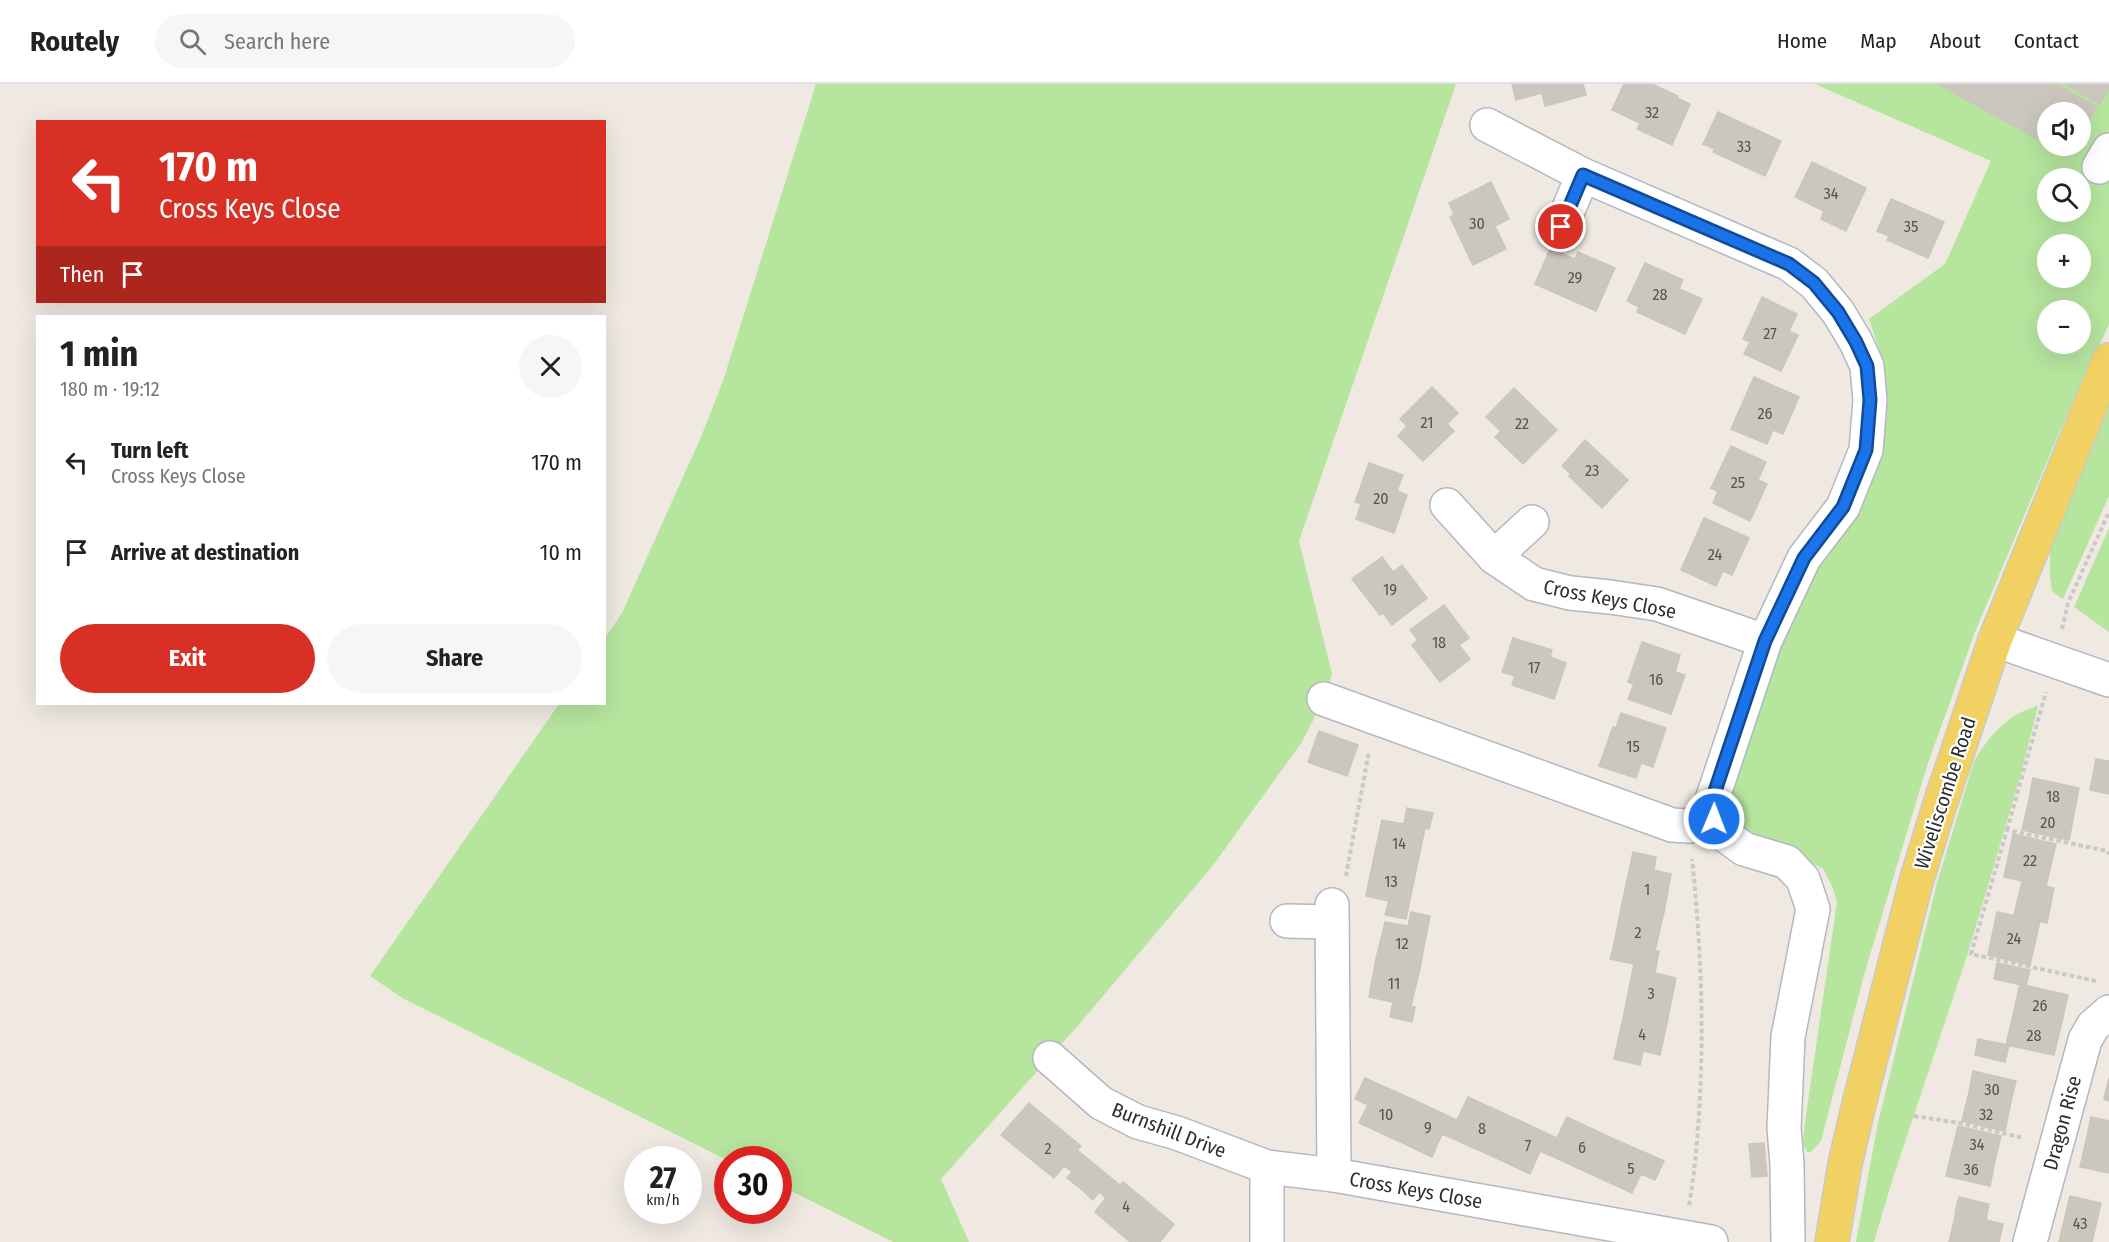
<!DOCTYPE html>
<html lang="en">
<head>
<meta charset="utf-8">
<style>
  body { margin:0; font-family:"Fira Sans Condensed",sans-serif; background:#f6f6f6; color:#222; height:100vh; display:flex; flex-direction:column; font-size:22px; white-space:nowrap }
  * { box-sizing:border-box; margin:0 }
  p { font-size:20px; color:#767676 }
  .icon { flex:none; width:33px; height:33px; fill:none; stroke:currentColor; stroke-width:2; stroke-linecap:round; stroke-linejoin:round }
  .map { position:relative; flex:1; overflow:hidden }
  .side { position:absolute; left:36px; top:231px; width:570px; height:390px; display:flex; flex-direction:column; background:#fff; border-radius:0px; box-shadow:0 6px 24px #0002 }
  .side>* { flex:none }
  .hud { position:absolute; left:36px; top:36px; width:570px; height:183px; border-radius:0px; box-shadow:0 6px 24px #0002; background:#d93025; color:#fff; overflow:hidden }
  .tools { position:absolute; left:2037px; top:18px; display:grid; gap:12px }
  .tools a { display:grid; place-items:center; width:54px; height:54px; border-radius:50%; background:#fff; box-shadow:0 6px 24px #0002; font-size:30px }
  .speed { position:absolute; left:624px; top:1062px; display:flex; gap:12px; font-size:30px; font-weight:700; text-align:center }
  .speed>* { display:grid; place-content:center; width:78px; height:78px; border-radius:50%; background:#fff; box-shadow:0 6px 24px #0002; line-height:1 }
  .speed small { font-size:15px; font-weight:400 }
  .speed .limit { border:9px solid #d22; background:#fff; color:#111 }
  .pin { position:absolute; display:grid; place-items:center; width:51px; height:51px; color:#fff; margin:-26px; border:3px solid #fff; border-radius:50%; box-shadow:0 2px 6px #0007 }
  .me { position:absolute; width:66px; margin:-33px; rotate:1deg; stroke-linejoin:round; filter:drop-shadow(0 0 4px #0008) }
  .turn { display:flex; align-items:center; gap:21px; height:126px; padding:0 24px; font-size:27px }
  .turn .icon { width:78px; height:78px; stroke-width:2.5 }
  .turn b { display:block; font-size:42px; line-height:51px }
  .then { display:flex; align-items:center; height:57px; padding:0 24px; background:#0003; gap:12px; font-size:22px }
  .round { display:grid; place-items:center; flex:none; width:63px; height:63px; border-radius:32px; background:#f6f6f6 }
  .head { display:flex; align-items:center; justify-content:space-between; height:102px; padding:0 24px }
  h1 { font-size:36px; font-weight:700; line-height:45px }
  .button { display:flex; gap:12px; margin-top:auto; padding:12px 24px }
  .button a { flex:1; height:69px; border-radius:36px; background:#d93025; color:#fff; font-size:24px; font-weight:700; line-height:69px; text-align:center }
  .button a+a { background:#f6f6f6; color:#222 }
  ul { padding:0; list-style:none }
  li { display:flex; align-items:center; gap:18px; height:90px; padding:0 24px }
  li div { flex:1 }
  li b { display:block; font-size:22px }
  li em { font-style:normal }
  header { display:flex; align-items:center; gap:36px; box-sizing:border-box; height:84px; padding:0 30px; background:#fff; border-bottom:2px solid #e0e0e0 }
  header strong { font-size:28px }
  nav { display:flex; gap:33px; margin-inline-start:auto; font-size:21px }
  .search { width:420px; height:54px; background:#f6f6f6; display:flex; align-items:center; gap:15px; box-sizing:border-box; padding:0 21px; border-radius:33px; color:#767676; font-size:22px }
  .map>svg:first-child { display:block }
</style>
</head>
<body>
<header>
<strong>Routely</strong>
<div class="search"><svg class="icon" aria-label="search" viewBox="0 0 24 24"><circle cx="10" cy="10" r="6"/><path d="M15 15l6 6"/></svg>Search here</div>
<nav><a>Home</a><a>Map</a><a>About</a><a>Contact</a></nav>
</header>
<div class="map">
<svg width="2109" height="1158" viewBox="0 0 2109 1158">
  <rect width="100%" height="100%" fill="#efe9e1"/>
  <g fill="#b6e59e" fill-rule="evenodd">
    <polygon points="816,0 1456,0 1299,457 1332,590 1324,615 1302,658 1214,780 1082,937 941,1095 969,1158 893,1158 779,1101 778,1076 727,1076 404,915 370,892 559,620 604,620 605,554 622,529 701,353 723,297"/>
    <path d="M1815 0H1939L2069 73 2075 62H2080L2081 52 2097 23 2056 0H2065L2100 20 2109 5V240L2066 333 1975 548 1926 685 1864 891 1821 1057 1811 1068H1807L1803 1060 1805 1038 1837 818 1832 802 1823 785 1793 769 1743 747 1735 734 1728 713 1792 522 1884 323 1883 277 1869 235 1945 180 1991 77ZM2048 94H2080V128H2048ZM2048 160H2080V194H2048ZM2048 226H2080V260H2048Z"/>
    <polygon points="2109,319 2109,412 2063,515 2052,507 2050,493 2050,466 2070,407"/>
    <polygon points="2109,444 2109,548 2074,523"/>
    <path d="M2038 622 2021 690 1967 872 1892 1097 1874 1158H1856L1878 1039 1937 799 1974 677C1990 651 2007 630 2038 622Z"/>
  </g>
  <g fill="#cbc7bf" stroke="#cbc5ba" stroke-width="1.5">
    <polygon points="1512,0 1583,0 1586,11 1545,22 1542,9 1516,16"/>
    <polygon points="1624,0 1652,0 1678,12 1677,14 1690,20 1672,61 1637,45 1640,39 1612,26"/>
    <polygon points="1938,0 2056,0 2097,23 2080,52 2080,28 2048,28 2048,61"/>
    <polygon points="2065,0 2109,0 2109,5 2100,20"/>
    <polygon points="1718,28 1781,57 1765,92 1713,68 1715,65 1703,60"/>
    <polygon points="2048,62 2075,62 2069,73"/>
    <polygon points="1812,78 1866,104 1846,147 1821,135 1824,127 1795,113"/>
    <polygon points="1491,98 1509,135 1495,142 1506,165 1473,181 1450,133 1454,131 1449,119"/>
    <polygon points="1891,115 1944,138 1928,174 1887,156 1889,152 1877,147"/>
    <polygon points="1550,165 1575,175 1578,168 1615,184 1596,227 1535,200"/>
    <polygon points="1645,179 1683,196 1679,205 1702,215 1685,250 1637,228 1639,223 1627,217"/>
    <polygon points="1762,213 1797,230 1789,247 1798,251 1781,287 1744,270 1750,258 1743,255"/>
    <polygon points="1754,293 1799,313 1783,350 1773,346 1767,360 1731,345"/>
    <polygon points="1432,303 1458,329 1447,340 1454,347 1423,377 1398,352 1407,342 1400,335"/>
    <polygon points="1514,304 1557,346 1523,380 1495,353 1501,347 1486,333"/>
    <polygon points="1585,356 1628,396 1602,424 1569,392 1571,390 1562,382"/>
    <polygon points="1731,362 1766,378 1758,396 1767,400 1750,437 1713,419 1718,407 1711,404"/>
    <polygon points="1369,379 1403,391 1397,407 1407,411 1394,449 1356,435 1361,420 1355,418"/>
    <polygon points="1704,434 1749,454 1732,491 1723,487 1716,502 1681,486"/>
    <polygon points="1382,473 1393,488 1402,481 1427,514 1392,541 1383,529 1380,531 1352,495"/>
    <polygon points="1444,521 1469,554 1459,561 1470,575 1440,598 1412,561 1418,556 1410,546"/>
    <polygon points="1513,554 1552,566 1550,573 1566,579 1554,615 1512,601 1515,592 1502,588"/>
    <polygon points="1642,558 1680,571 1675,588 1685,591 1671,630 1628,615 1634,600 1628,598"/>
    <polygon points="1621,629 1666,644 1653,683 1641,679 1636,694 1599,682 1613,643 1616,644"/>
    <polygon points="1319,647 1358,661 1347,692 1308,678"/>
    <polygon points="2096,675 2109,677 2109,710 2090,706"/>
    <polygon points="2033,694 2079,704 2074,730 2028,720"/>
    <polygon points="2028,720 2074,730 2069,756 2022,746"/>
    <polygon points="1407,724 1433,729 1429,745 1425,744 1417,782 1374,773 1382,736 1404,740"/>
    <polygon points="2013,750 2056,760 2046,802 2004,793"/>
    <polygon points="1633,768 1656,773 1654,786 1671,790 1664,828 1622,820"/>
    <polygon points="1374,773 1417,782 1406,835 1385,831 1389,817 1366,812"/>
    <polygon points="2022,797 2054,804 2047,839 2014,831"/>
    <polygon points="1622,820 1664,828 1655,867 1659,867 1657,878 1612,869"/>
    <polygon points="1411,828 1430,832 1420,884 1376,875 1385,838 1408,842"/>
    <polygon points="1997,828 2040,837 2030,881 1988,871"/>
    <polygon points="1612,869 1657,878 1655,889 1676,894 1668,934 1625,925 1634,880 1610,875"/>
    <polygon points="1376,875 1420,884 1411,922 1415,923 1412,938 1390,933 1393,918 1369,913"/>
    <polygon points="1997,879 2030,886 2026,902 1994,895"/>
    <polygon points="2020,900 2068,911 2061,942 2013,931"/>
    <polygon points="1625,925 1668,934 1660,971 1643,967 1640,981 1614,975"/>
    <polygon points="2013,931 2061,942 2054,971 2006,961"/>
    <polygon points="1978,955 2009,961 2005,978 1975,971"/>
    <polygon points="1973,987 2016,997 2010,1022 1968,1013"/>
    <polygon points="1365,994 1414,1016 1396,1056 1359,1039 1368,1021 1355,1015"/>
    <polygon points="2109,994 2109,1017 2104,1015"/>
    <polygon points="1468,1013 1514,1034 1496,1074 1449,1053"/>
    <polygon points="1968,1013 2010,1022 2005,1047 1962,1037"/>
    <polygon points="1414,1016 1457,1036 1449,1053 1442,1050 1432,1073 1396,1056"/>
    <polygon points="1029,1019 1081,1062 1077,1066 1099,1084 1081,1105 1067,1094 1072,1088 1064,1082 1054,1094 1001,1051"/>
    <polygon points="1567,1033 1614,1055 1597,1093 1549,1071"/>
    <polygon points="2091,1033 2109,1037 2109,1062 2086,1057"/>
    <polygon points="1514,1034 1557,1054 1549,1071 1540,1067 1530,1090 1496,1074"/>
    <polygon points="1958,1042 2001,1052 1995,1077 1952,1067"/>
    <polygon points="1614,1055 1664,1077 1655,1096 1641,1090 1632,1109 1597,1093"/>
    <polygon points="2086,1057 2109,1062 2109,1089 2080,1083"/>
    <polygon points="1764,1059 1767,1092 1752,1093 1749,1060"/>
    <polygon points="1952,1067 1995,1077 1990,1102 1946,1092"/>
    <polygon points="1099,1084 1120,1101 1123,1098 1174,1140 1160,1158 1130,1158 1095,1128 1106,1114 1099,1108 1093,1116 1081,1105"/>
    <polygon points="2070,1112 2101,1119 2092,1158 2059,1158"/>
    <polygon points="1959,1113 1989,1120 1986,1136 1955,1129"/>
    <polygon points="1956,1129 2003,1140 1999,1158 1949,1158"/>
  </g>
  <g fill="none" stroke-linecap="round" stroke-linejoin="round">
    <g stroke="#b4b7c1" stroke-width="36">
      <g id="minor">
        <polyline points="1487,41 1583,91 1789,180 1814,199 1838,228 1856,258 1867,282 1870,316 1866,366 1843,423 1804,474 1765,557 1712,716 1715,735 1726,752 1744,765 1787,778 1803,795 1813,825 1788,953 1784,1044 1787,1080 1788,1158"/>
        <polyline points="2099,83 2109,66"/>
        <polyline points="1561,143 1583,91"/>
        <polyline points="1447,421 1494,473 1534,500 1570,509 1610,513 1657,520 1765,557"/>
        <polyline points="1494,473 1532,438"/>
        <polyline points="1995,556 2109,596"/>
        <polyline points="1324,615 1672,741 1689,742 1715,735"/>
        <polyline points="1332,821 1334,1091"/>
        <polyline points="1287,837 1332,838"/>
        <polyline points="1050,974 1101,1019 1138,1038 1177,1049 1267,1083 1334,1091 1711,1158"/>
        <polyline points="1267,1083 1267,1158"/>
        <polyline points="2030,1158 2085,956 2093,942 2109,928"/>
      </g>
    </g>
    <g stroke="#c9c9c9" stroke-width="36">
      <polyline id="major" points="1832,1158 1845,1080 1859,1020 1916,798 1939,723 1995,556 2109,276"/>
    </g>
    <g stroke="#c9c9c9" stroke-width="4" stroke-dasharray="4.5 3" stroke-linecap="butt">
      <polyline points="2062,545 2068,519 2109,428"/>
      <polyline points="2007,746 2046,608"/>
      <polyline points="1346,792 1369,667"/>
      <polyline points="2096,897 1971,870 2007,746 2107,767 2109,770"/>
      <polyline points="1914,1032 1960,1039 2023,1054"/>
      <path d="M1689 1121C1693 1100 1695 1079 1697 1057 1705 963 1702 869 1692 775"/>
    </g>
    <use href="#minor" stroke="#fff" stroke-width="33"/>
    <use href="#major" stroke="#f2d163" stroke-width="33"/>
  </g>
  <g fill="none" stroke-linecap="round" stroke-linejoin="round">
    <g stroke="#114b97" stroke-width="15">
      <polyline id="route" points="1561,143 1583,91 1789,180 1814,199 1838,228 1856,258 1867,282 1870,316 1866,366 1843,423 1804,474 1765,557 1712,716 1714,735"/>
    </g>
    <use href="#route" stroke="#1a73e8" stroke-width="10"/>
  </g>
  <g text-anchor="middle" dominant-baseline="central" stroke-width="4.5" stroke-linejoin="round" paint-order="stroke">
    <g font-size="16" fill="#555452">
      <text x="1652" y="28">32</text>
      <text x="1744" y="62">33</text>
      <text x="1831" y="109">34</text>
      <text x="1477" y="139">30</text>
      <text x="1911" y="142">35</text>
      <text x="1575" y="193">29</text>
      <text x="1660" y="210">28</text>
      <text x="1770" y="249">27</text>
      <text x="1765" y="329">26</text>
      <text x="1427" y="338">21</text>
      <text x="1522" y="339">22</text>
      <text x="1592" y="386">23</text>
      <text x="1738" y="398">25</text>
      <text x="1381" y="414">20</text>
      <text x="1715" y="470">24</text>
      <text x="1390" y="505">19</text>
      <text x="1439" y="558">18</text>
      <text x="1534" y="583">17</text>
      <text x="1656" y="595">16</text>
      <text x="1633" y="662">15</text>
      <text x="2053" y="712">18</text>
      <text x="2048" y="738">20</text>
      <text x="1399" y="759">14</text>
      <text x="2030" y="776">22</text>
      <text x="1391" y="797">13</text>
      <text x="1647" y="805">1</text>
      <text x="1638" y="848">2</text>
      <text x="2014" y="854">24</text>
      <text x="1402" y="859">12</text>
      <text x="1394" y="899">11</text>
      <text x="1651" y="909">3</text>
      <text x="2040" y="921">26</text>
      <text x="1642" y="950">4</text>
      <text x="2034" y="951">28</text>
      <text x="1992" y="1005">30</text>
      <text x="1386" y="1030">10</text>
      <text x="1986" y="1030">32</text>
      <text x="1428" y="1043">9</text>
      <text x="1482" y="1044">8</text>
      <text x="1977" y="1060">34</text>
      <text x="1528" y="1061">7</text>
      <text x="1582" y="1063">6</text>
      <text x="1048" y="1064">2</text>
      <text x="1631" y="1084">5</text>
      <text x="1971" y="1085">36</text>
      <text x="1126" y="1122">4</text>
      <text x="2080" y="1139">43</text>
    </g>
    <g font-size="20" fill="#2e2e2e" stroke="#fff">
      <text transform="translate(1610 515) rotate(11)">Cross Keys Close</text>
      <text transform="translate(1945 709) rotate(-72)">Wiveliscombe Road</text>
      <text transform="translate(2062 1039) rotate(-75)">Dragon Rise</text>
      <text transform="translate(1169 1046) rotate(21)">Burnshill Drive</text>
      <text transform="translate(1416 1106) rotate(10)">Cross Keys Close</text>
    </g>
  </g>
</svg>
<div class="tools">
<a><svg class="icon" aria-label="sound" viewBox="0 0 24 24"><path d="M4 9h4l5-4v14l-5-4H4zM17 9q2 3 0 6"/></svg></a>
<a><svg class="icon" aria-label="search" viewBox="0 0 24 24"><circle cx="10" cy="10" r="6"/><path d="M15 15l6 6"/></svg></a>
<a>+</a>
<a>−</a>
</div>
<div class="speed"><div>27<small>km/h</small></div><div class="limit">30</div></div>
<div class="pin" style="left:1561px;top:143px;background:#d93025"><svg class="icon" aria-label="arrive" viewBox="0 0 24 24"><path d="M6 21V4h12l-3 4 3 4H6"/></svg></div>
<svg class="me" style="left:1714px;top:735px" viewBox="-20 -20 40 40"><circle r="17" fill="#1a73e8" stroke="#fff" stroke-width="3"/><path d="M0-11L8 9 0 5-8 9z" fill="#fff"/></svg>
<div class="hud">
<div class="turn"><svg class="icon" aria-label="left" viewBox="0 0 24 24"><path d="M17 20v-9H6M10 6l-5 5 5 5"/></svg><div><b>170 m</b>Cross Keys Close</div></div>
<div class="then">Then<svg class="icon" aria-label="arrive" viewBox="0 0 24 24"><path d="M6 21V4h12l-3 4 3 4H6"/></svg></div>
</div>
<section class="side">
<div class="head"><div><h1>1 min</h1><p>180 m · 19:12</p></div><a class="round"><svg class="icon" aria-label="close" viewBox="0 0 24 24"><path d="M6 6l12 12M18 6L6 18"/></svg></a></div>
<ul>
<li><svg class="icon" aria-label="left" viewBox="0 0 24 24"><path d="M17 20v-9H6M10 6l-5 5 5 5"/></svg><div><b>Turn left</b><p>Cross Keys Close</p></div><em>170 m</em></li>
<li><svg class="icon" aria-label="arrive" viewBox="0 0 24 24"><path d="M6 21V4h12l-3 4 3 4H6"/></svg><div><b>Arrive at destination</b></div><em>10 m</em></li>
</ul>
<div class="button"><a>Exit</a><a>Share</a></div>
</section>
</div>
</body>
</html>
